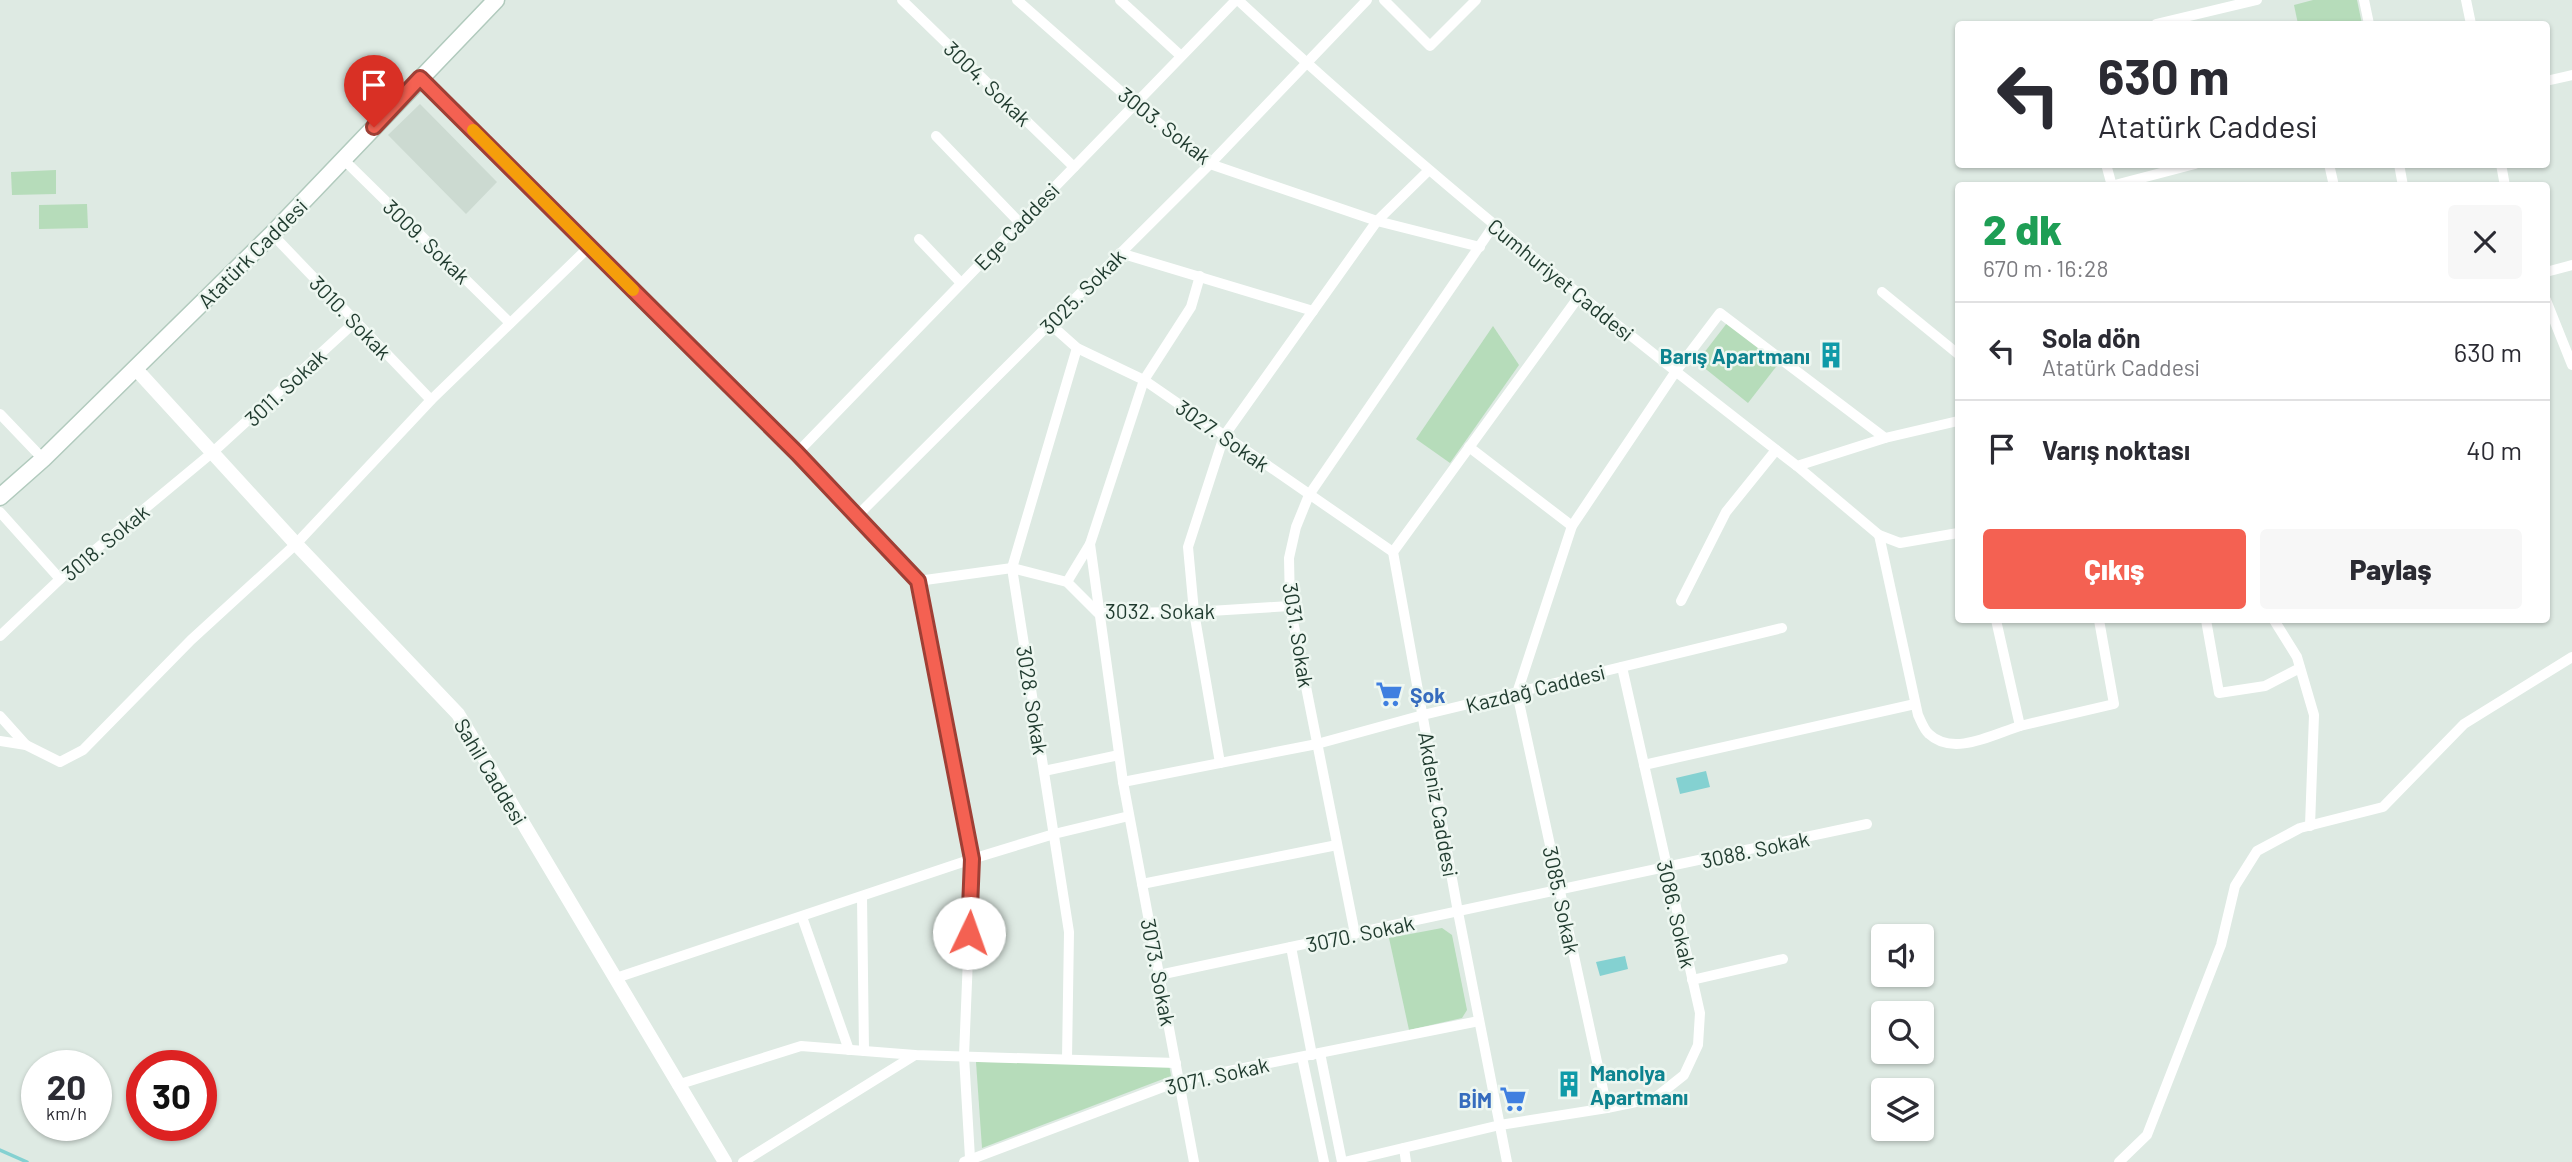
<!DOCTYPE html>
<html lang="tr">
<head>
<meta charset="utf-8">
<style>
  body { margin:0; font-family:Barlow,sans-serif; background:#f7f7f7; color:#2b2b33; height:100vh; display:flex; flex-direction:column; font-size:26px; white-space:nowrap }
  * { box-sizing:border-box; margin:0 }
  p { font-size:23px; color:#7c7c81 }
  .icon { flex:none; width:38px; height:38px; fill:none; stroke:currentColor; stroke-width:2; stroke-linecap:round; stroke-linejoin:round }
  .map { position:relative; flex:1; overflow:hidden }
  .details { position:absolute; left:1955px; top:182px; width:595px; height:441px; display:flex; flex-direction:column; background:#fff; border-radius:7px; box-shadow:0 2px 5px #0004 }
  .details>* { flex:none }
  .top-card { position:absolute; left:1955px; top:21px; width:595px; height:147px; border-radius:7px; box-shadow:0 2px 5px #0004; background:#fff; color:#2b2b33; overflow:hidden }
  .buttons { position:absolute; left:1871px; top:924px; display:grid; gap:14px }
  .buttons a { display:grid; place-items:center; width:63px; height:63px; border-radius:7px; background:#fff; box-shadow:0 2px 5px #0004; font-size:35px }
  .speed { position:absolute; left:21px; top:1050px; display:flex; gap:14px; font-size:35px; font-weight:700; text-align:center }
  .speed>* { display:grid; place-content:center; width:91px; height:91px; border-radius:50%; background:#fff; box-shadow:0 2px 5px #0004; line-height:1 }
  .speed small { font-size:18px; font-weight:400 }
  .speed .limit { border:10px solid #d22; background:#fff; color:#111 }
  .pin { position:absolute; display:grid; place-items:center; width:60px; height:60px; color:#fff; margin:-72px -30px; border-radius:50% 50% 50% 0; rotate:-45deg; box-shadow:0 0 7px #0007 }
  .pin .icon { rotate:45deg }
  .me { position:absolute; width:77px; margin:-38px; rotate:3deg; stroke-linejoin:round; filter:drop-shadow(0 0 5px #0008) }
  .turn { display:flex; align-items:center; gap:24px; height:147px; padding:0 28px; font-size:32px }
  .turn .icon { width:91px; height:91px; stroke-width:2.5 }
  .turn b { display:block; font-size:49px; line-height:60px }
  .round { display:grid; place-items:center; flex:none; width:74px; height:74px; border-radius:7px; background:#f7f7f7 }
  .overview { display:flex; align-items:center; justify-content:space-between; height:119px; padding:0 28px }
  h1 { font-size:42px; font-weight:800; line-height:52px; color:#1e9e55 }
  .button { display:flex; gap:14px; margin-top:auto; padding:14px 28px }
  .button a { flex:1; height:80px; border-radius:7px; background:#f46152; color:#fff; font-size:28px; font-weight:800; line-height:80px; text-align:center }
  .button a+a { background:#f7f7f7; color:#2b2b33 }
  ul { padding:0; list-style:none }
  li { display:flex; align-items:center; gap:21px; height:98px; padding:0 28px; border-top:2px solid #e1e1e2 }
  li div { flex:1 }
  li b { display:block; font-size:26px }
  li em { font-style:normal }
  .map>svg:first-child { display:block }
</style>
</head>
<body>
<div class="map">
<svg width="2572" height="1162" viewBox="0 0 2572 1162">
  <rect width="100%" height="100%" fill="#deeae3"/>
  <polygon fill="#ccdad1" points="420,104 497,182 466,214 388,135"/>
  <g fill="#b6dcba">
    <polygon points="2313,0 2357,0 2362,24 2298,24 2294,5"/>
    <polygon points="56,170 56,194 12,195 11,172"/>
    <polygon points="87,204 88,228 39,229 39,205"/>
    <polygon points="1727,323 1779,363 1748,403 1697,362"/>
    <polygon points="1493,326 1519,365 1450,463 1416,439"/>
    <polygon points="1442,928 1452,935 1467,1010 1462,1018 1409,1030 1389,938"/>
    <polygon points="976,1062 1169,1064 1171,1076 982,1148"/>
  </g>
  <g fill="#84d1d1">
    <polygon points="1706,771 1710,787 1680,794 1676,778"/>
    <polygon points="1625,956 1628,969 1600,976 1596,962"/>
  </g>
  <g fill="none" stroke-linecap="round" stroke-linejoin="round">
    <polyline stroke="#84d1d1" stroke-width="3.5" points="0,1150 27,1162"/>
    <g stroke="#b1cabd" stroke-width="19">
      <polyline id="secondary" points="0,497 43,459 272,234 496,0"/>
    </g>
    <g stroke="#fff" stroke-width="10">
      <polyline points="902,0 1074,167"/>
      <polyline points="1017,0 1135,104 1210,164 1377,221 1480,247"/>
      <polyline points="1120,0 1181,56"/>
      <path d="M1238 0C1417 166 1604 317 1797 466L1885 438 1958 421"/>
      <polyline points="1384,0 1430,46 1476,0"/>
      <polyline points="2364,0 2369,24"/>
      <polyline points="2466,0 2471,24"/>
      <polyline points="2156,24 2257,0"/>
      <polyline points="420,78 797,453 918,581 972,859 964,1056 970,1158 973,1162"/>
      <polyline points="2546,81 2572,75"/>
      <polyline points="936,136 1020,223"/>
      <polyline points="344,160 510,323"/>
      <polyline points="2106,164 2112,186"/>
      <polyline points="2329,164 2334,186"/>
      <polyline points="2399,164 2403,186"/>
      <polyline points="2501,164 2505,186"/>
      <polyline points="2111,186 2195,164"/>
      <polyline points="272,234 431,400"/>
      <polyline points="919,239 961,283"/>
      <polyline points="1120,253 1313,311"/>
      <polyline points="2546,272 2572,265"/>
      <polyline points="1882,292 1958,354"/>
      <polyline points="2546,300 2572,365"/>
      <polyline points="1050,324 1077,348 1144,380 1393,552"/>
      <polyline points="0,414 43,459"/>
      <polyline points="1469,447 1572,526"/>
      <polyline points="797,453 1236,0"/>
      <polyline points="1797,466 1879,535 1900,543 1958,533"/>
      <polyline points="0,512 60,579"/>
      <polyline points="856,517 1210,164 1367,0"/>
      <path d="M1879 535 1918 715C1921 721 1924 730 1929 734 1953 757 1994 734 2020 726"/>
      <polyline points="1090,544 1123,782 1194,1162"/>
      <polyline points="918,581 1012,568 1067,582 1098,613 1194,612 1290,606"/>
      <polyline points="1067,582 1090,544 1144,380 1191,307 1200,276"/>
      <polyline points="1681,601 1726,512 1776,450"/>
      <polyline points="1996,620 2020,726 2114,704 2099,620"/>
      <polyline points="2206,620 2219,693 2265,686 2300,668"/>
      <polyline points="2274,620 2297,657 2314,715 2310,826"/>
      <polyline points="0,636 60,579 213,452 356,321"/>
      <polyline points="0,716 26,745"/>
      <polyline points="0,741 26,745 60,762 83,750 191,640 296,544 431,400 589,247"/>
      <polyline points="1220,763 1194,612 1188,547 1224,436 1377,221 1428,171"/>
      <polyline points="1644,765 1915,704"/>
      <polyline points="1044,771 1119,755"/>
      <polyline points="1123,782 1317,744 1423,715 1782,628"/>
      <polyline points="1142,884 1337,845"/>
      <polyline points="862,897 864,1051"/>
      <polyline points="802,917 849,1050"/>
      <polyline points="1355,934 1290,606 1289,558 1296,527 1309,495 1494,225"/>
      <polyline points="1291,947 1312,1055"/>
      <polyline points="1159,975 1867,824"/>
      <polyline points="616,978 972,859 1054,834 1129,816"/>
      <polyline points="1692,980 1783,959"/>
      <polyline points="1320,1053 1342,1162"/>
      <polyline points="1302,1057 1324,1162"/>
      <polyline points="1067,1059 1069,932 1012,568 1077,348"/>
      <polyline points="677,1085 801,1046 915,1055 1176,1063"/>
      <polyline points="1607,1108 1517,693 1572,526 1676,371 1720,313 1885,438"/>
      <polyline points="1404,1148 1406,1162"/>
      <polyline points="743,1162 915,1055"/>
      <polyline points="964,1162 1179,1081 1479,1021"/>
      <polyline points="1344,1162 1500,1125 1607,1108 1655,1098 1684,1075 1698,1045 1700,1013 1622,667"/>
      <polyline points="1507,1162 1458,912 1393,552 1580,295"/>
      <polyline points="2119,1162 2147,1135 2221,945 2235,886 2257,851 2300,828 2383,807 2464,724 2572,657"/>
    </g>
    <polyline stroke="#fff" stroke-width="14" points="135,368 296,544 458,714 725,1162"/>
    <use href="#secondary" stroke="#fff" stroke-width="16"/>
  </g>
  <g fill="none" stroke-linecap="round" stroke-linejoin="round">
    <g stroke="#9f3f35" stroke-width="18">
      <polyline id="route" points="374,127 420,78 797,453 918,581 972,859 969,933"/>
    </g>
    <use href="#route" stroke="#f46152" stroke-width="12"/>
    <polyline stroke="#f59e0b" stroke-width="12" points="473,130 633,290"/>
  </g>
  <defs>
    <g id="building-bare" transform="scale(2.1)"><path d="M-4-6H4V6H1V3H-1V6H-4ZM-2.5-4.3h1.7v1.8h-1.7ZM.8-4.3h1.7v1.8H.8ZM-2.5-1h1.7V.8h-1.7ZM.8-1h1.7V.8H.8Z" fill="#0f9aa8" stroke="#eef7f1" stroke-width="2.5" paint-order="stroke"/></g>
    <g id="supermarket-bare" transform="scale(2.1)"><path d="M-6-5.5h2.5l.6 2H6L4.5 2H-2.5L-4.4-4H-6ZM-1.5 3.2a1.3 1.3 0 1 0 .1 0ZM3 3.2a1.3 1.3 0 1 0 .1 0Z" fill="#3f7fe0" stroke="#eef7f1" stroke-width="2.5" paint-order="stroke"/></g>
  </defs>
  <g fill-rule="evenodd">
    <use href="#building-bare" x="1831" y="355"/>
    <use href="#supermarket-bare" x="1389" y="694"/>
    <use href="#building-bare" x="1569" y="1084"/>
    <use href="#supermarket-bare" x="1513" y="1099"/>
  </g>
  <g text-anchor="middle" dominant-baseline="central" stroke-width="5" stroke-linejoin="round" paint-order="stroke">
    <g font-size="21" fill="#1f3a2e" stroke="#eef7f1">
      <text transform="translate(988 83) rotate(44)">3004. Sokak</text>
      <text transform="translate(1165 125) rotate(38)">3003. Sokak</text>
      <text transform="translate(1016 226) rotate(-46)">Ege Caddesi</text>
      <text transform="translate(427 241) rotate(44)">3009. Sokak</text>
      <text transform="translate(252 253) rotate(-45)">Atatürk Caddesi</text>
      <text transform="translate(1561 279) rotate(39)">Cumhuriyet Caddesi</text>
      <text transform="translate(1082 291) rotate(-45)">3025. Sokak</text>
      <text transform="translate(351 317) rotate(46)">3010. Sokak</text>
      <text transform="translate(285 387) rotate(-43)">3011. Sokak</text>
      <text transform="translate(1223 435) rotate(35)">3027. Sokak</text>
      <text transform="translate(105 542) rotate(-40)">3018. Sokak</text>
      <text x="1160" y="610">3032. Sokak</text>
      <text transform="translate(1299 635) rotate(81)">3031. Sokak</text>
      <text transform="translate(1535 688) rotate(-14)">Kazdağ Caddesi</text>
      <text transform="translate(1033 700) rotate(81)">3028. Sokak</text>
      <text transform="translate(491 771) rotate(59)">Sahil Caddesi</text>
      <text transform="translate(1439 804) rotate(80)">Akdeniz Caddesi</text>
      <text transform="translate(1755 849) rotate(-12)">3088. Sokak</text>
      <text transform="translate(1562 900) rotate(78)">3085. Sokak</text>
      <text transform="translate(1677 914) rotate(77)">3086. Sokak</text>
      <text transform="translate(1360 933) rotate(-12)">3070. Sokak</text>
      <text transform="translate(1159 972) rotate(79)">3073. Sokak</text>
      <text transform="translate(1217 1075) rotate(-13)">3071. Sokak</text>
    </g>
    <g font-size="21" font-weight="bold" fill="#0d838f" stroke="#eef7f1" text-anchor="end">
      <text x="1810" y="355">Barış Apartmanı</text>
      <text x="1590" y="1072" text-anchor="start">Manolya<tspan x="1590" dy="24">Apartmanı</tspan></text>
    </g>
    <g font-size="21" font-weight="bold" fill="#366cbe" stroke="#eef7f1" text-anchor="start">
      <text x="1410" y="694">Şok</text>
      <text x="1492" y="1099" text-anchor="end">BİM</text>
    </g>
  </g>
</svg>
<div class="buttons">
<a><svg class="icon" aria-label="sound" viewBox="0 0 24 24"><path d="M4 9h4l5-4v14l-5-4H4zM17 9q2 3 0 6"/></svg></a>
<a><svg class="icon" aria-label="search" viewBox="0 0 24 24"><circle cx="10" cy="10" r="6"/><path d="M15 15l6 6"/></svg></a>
<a><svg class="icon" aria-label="layers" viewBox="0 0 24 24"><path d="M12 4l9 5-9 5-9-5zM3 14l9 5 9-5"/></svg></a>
</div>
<div class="speed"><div>20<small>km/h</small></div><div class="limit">30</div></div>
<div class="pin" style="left:374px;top:127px;background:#d93025"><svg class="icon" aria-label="arrive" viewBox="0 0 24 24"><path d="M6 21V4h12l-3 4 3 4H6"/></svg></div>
<svg class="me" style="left:969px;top:933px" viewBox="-20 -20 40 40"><circle r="19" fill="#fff"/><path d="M0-13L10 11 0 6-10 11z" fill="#f46152"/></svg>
<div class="top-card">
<div class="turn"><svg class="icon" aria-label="left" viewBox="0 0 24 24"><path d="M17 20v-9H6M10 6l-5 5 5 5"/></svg><div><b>630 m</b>Atatürk Caddesi</div></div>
</div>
<section class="details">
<div class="overview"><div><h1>2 dk</h1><p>670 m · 16:28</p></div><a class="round"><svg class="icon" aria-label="close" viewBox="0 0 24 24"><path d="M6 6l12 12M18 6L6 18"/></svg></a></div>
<ul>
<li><svg class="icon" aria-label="left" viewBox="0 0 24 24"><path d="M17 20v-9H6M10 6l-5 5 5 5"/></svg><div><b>Sola dön</b><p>Atatürk Caddesi</p></div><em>630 m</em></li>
<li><svg class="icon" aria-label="arrive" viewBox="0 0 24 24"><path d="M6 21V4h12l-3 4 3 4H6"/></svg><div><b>Varış noktası</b></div><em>40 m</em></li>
</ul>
<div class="button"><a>Çıkış</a><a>Paylaş</a></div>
</section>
</div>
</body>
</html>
